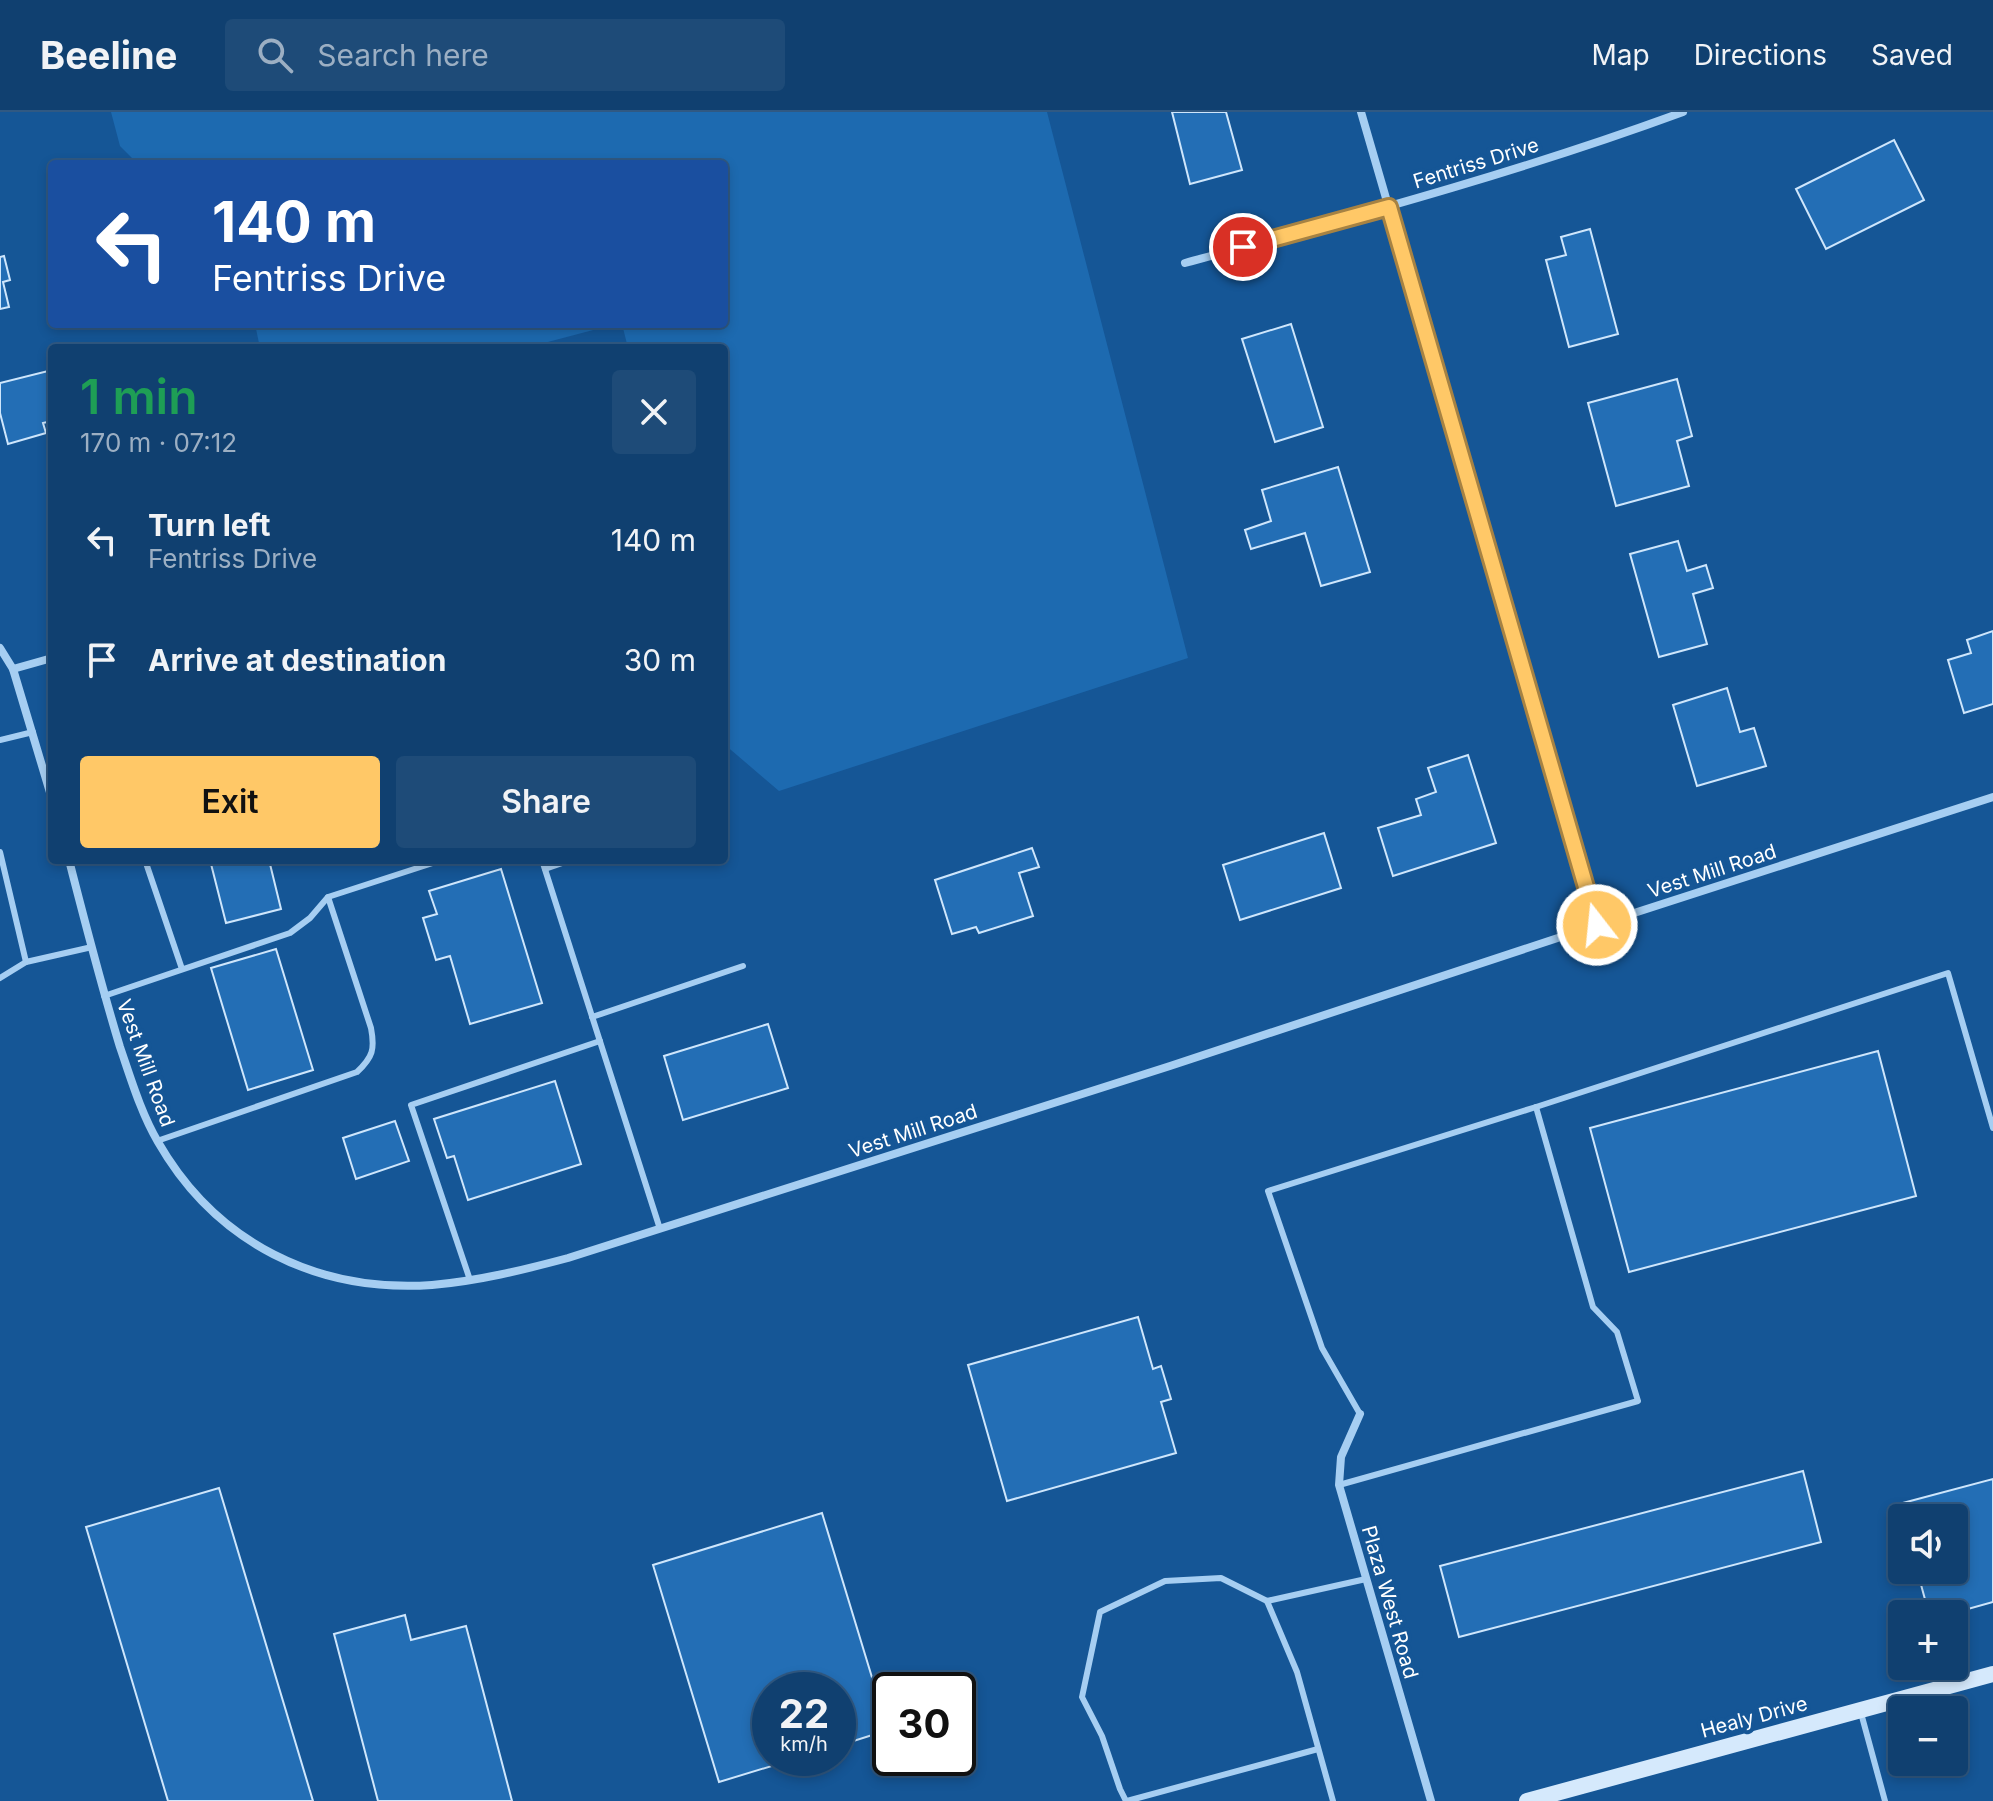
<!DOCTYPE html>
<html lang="en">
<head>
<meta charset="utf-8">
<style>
  body { margin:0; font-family:Inter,sans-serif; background:#1e4b78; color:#f1f3f6; height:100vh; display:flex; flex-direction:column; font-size:30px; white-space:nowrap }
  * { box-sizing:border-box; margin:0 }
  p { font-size:26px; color:#9cafc3 }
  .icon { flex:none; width:44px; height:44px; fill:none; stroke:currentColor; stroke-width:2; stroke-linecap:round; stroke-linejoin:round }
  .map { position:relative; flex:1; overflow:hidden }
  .sheet { position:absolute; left:48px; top:232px; width:680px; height:520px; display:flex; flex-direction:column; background:#104070; border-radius:8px; box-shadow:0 4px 12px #0003,0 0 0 2px #305983 }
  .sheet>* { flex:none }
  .guide { position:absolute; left:48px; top:48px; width:680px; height:168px; border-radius:8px; box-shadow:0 4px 12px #0003,0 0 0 2px #305983; background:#1a4fa0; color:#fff; overflow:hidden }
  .controls { position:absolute; left:1888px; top:1392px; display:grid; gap:16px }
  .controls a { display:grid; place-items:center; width:80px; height:80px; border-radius:8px; background:#104070; box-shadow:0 4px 12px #0003,0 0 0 2px #305983; font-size:40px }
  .speed { position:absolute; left:752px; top:1560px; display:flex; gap:16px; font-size:40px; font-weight:700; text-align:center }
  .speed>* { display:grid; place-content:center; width:104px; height:104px; border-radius:50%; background:#104070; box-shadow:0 4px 12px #0003,0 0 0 2px #305983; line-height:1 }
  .speed small { font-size:20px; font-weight:400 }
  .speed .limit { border:4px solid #111; border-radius:12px; background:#fff; color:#111 }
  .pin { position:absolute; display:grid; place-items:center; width:68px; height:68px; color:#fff; margin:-34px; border:4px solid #fff; border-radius:50%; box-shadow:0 2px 8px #0007 }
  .me { position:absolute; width:88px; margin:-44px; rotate:344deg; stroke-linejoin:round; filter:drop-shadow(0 0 6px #0008) }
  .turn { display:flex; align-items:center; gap:28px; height:168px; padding:0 32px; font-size:36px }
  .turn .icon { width:104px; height:104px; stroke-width:2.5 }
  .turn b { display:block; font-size:56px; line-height:68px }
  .round { display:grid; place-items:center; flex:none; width:84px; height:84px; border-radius:8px; background:#1e4b78 }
  .overview { display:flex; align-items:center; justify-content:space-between; height:136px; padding:0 32px }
  h1 { font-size:48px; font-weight:600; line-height:60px; color:#1e9e55 }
  .button { display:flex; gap:16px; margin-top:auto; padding:16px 32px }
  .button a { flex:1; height:92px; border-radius:8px; background:#ffc867; color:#111; font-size:32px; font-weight:600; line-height:92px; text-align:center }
  .button a+a { background:#1e4b78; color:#f1f3f6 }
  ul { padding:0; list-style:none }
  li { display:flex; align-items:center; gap:24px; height:120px; padding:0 32px }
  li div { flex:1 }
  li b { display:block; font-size:30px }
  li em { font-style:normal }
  header { display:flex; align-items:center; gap:48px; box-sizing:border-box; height:112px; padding:0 40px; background:#104070; border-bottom:2px solid #305983 }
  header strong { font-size:38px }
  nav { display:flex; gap:44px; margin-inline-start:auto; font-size:28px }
  .search { width:560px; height:72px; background:#1e4b78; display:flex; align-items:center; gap:20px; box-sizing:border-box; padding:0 28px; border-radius:8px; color:#9cafc3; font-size:30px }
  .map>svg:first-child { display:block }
</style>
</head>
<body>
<header>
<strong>Beeline</strong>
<div class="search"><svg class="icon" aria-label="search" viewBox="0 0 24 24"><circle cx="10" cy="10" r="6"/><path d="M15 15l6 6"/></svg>Search here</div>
<nav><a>Map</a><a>Directions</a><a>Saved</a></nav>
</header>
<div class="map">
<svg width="1993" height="1689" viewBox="0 0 1993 1689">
  <rect width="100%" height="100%" fill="#155696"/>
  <g fill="#1d6ab0">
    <polygon points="111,0 1047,0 1188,546 779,679 724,632 724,236 628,236 622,212 724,212 724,52 138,52 120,34"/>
    <polygon points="255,212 616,212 525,236 260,236"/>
  </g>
  <g fill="#236eb5" stroke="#cee6fc" stroke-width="2">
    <polygon points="1172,0 1226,0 1242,58 1190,72"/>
    <polygon points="1894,28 1924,88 1826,137 1796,77"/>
    <polygon points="1590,117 1618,222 1569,235 1546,148 1566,143 1561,125"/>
    <polygon points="4,144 10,168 3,170 9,195 0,197 0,145"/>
    <polygon points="1291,212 1323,315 1275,330 1242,227"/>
    <polygon points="52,258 52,309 43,311 46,321 8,332 0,301 0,271"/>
    <polygon points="1677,267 1692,324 1677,329 1689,374 1616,394 1588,291"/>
    <polygon points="1338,355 1370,460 1321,474 1305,421 1251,437 1245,418 1271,409 1262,378"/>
    <polygon points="1678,429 1687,459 1706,453 1713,476 1693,482 1707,532 1659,545 1630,442"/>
    <polygon points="1993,519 1993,592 1964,601 1948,548 1971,541 1967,528"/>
    <polygon points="1727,576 1740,620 1754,616 1766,654 1697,674 1673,593"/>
    <polygon points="1468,643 1496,731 1393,764 1378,716 1421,703 1416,687 1436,680 1428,656"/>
    <polygon points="1324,721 1341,776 1240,808 1223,753"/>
    <polygon points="1032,736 1039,755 1019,761 1033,804 979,821 976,815 952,822 935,768"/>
    <polygon points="210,748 269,748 281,797 226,811"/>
    <polygon points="501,757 542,891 470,912 450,844 436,848 423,806 437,802 429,779"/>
    <polygon points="276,837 313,958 248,978 211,856"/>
    <polygon points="768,912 788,976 683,1008 664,944"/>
    <polygon points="1878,939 1916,1084 1629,1160 1590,1016"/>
    <polygon points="555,969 581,1052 468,1088 454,1044 447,1046 434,1007"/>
    <polygon points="395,1009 409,1049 356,1067 343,1026"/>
    <polygon points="1138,1205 1153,1257 1161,1254 1171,1287 1161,1290 1176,1341 1007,1389 968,1253"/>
    <polygon points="1803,1359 1821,1430 1459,1525 1440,1454"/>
    <polygon points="1993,1367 1993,1490 1950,1502 1929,1502 1917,1458 1954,1458 1954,1406 1903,1406 1899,1392"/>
    <polygon points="219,1376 313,1689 168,1689 86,1415"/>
    <polygon points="822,1401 888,1618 838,1634 838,1578 770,1578 770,1646 798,1646 719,1670 653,1453"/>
    <polygon points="405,1503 411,1528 466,1514 512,1689 378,1689 334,1522"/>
  </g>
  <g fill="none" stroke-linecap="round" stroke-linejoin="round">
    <g stroke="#a6cef2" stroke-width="6">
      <polyline points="0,628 33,620"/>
      <polyline points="0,740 26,850 92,835"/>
      <polyline points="145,748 182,857"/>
      <polyline points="542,748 660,1117"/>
      <polyline points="545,757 571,748"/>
      <polyline points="0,866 26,850"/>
      <polyline points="104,884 290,821 310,806 328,785 442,748"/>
      <polyline points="592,905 743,854"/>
      <path d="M157 1029 357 960C373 945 375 937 371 916L328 785"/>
      <polyline points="470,1168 411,993 600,929"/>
      <polyline points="1360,1302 1322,1236 1268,1079 1536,995 1948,861 1993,1016"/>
      <polyline points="1339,1373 1638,1289 1617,1220 1593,1195 1536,995"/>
      <polyline points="1267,1489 1297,1560 1333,1689"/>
      <polyline points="1861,1601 1885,1689"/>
      <polyline points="1126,1689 1120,1677 1102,1624 1082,1585 1100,1500 1165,1469 1221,1466 1267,1489 1366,1467"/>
      <polyline points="1127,1689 1318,1637"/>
    </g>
    <g stroke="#a6cef2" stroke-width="8">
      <polyline points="1361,0 1597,813"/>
      <path d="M1185 151C1352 105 1520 60 1683 0"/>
      <polyline points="0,536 13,557 52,687"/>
      <polyline points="13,557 52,546"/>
      <path d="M69 748C85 810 101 873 120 935 131 967 141 1001 158 1030 216 1131 317 1181 432 1173 478 1169 523 1158 568 1146L1170 954 1597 813 1993 685"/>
      <polyline points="1360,1302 1341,1345 1339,1373 1431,1689"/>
    </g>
    <polyline stroke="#d5e9fc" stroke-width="16" points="1527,1689 1993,1562"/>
  </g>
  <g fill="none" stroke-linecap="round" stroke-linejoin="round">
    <g stroke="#a68243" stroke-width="20">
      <polyline id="route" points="1243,135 1389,95 1597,813"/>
    </g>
    <use href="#route" stroke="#ffc867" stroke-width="14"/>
  </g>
  <g text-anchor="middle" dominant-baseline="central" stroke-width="8" stroke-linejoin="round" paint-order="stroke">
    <g font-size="20" fill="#fff" stroke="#155696">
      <text transform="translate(1476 51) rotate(-17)">Fentriss Drive</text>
      <text transform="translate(1712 759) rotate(-18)">Vest Mill Road</text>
      <text transform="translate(146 951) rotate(70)">Vest Mill Road</text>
      <text transform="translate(913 1019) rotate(-18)">Vest Mill Road</text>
      <text transform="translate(1390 1490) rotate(74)">Plaza West Road</text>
      <text transform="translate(1754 1605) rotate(-15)">Healy Drive</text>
    </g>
  </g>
</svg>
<div class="controls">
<a><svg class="icon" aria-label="sound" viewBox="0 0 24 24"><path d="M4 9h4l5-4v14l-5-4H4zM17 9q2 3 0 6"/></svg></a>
<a>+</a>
<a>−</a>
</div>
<div class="speed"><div>22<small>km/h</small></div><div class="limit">30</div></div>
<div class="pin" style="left:1243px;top:135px;background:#d93025"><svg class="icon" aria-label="arrive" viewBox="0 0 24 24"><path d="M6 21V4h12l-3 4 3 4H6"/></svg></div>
<svg class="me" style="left:1597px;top:813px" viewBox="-20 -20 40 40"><circle r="17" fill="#ffc867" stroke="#fff" stroke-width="3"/><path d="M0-11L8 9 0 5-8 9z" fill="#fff"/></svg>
<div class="guide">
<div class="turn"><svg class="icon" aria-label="left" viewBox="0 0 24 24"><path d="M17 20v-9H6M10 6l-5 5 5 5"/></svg><div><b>140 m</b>Fentriss Drive</div></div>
</div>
<section class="sheet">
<div class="overview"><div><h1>1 min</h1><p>170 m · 07:12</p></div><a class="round"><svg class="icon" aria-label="close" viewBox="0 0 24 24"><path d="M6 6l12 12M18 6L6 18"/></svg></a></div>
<ul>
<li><svg class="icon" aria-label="left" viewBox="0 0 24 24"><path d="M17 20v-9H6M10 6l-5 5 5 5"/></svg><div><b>Turn left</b><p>Fentriss Drive</p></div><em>140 m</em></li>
<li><svg class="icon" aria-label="arrive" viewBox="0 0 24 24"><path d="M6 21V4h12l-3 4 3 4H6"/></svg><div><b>Arrive at destination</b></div><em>30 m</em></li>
</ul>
<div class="button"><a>Exit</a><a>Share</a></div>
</section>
</div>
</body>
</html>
